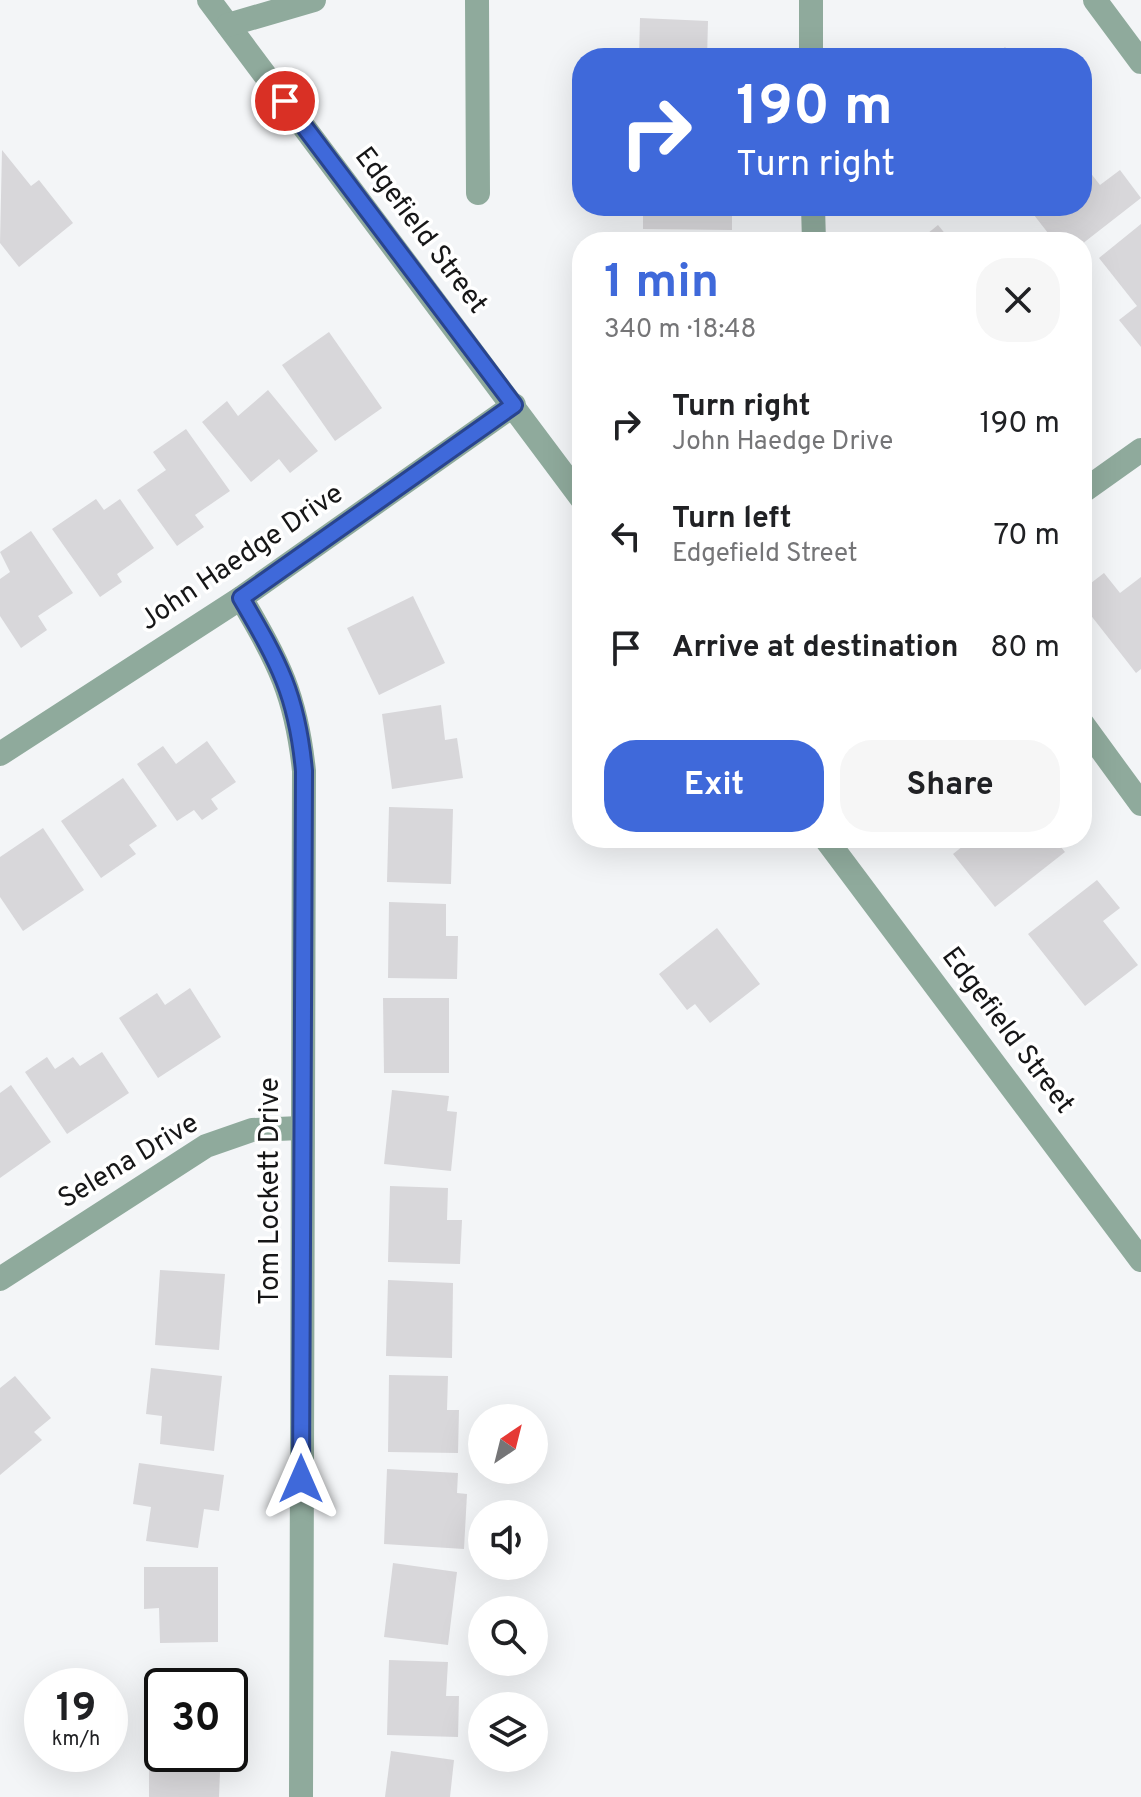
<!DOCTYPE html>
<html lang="en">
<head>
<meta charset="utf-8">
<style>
  body { margin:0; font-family:Overpass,sans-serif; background:#f6f6f6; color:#202124; height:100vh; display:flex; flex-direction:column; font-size:30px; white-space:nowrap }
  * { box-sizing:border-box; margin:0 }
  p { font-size:26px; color:#757577 }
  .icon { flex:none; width:44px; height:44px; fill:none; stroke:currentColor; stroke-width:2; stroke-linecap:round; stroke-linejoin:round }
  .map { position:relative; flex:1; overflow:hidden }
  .details { position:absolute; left:572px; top:232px; width:520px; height:616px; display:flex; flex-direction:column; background:#fff; border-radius:32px; box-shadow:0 8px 32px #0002 }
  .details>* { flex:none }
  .hud { position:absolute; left:572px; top:48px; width:520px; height:168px; border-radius:32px; box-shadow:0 8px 32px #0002; background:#3f69da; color:#fff; overflow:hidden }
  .needle { width:52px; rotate:35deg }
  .tools { position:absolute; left:468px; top:1404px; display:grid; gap:16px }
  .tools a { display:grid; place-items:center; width:80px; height:80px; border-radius:50%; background:#fff; box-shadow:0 8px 32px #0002; font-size:40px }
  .speed { position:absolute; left:24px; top:1668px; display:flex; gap:16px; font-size:40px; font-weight:700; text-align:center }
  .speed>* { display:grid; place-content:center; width:104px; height:104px; border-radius:50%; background:#fff; box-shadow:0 8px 32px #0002; line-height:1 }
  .speed small { font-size:20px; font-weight:400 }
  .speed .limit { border:4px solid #111; border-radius:12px; background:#fff; color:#111 }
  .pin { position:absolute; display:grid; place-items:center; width:68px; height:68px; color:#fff; margin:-34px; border:4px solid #fff; border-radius:50%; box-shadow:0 2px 8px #0007 }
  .me { position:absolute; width:88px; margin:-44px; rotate:0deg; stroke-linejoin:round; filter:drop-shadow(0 0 6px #0008) }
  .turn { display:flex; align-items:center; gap:28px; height:168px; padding:0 32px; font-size:36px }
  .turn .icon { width:104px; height:104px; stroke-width:2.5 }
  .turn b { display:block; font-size:56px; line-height:68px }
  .round { display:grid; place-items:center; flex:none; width:84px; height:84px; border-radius:32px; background:#f6f6f6 }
  .overview { display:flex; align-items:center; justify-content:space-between; height:136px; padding:0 32px }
  h1 { font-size:48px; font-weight:700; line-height:60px; color:#3f69da }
  .action { display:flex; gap:16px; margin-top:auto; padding:16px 32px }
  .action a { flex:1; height:92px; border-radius:32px; background:#3f69da; color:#fff; font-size:32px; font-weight:700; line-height:92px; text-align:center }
  .action a+a { background:#f6f6f6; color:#202124 }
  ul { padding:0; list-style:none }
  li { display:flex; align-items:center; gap:24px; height:112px; padding:0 32px }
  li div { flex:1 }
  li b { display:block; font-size:30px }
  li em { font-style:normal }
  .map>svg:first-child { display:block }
</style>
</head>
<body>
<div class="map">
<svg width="1141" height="1797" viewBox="0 0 1141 1797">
  <rect width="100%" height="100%" fill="#f3f5f7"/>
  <g fill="#d8d7da">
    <polygon points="640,18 708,21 707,58 639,58"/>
    <polygon points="1005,47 1015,58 992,58"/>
    <polygon points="2,150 31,186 39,180 73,223 19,267 0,243"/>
    <polygon points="1082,162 1100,185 1120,170 1141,198 1082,244 1055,242 1027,206 1082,206"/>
    <polygon points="643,206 732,206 732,230 643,229"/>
    <polygon points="1141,224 1141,347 1119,320 1137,306 1099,258"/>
    <polygon points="938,225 952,242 917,242"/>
    <polygon points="329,332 382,408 335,441 282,365"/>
    <polygon points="268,390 318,451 290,473 279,459 251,482 202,422 227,401 238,416"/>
    <polygon points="186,429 230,491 195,515 204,527 177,546 137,490 166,470 153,452"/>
    <polygon points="96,499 104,510 120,499 154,548 117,574 122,582 100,597 52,529"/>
    <polygon points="31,531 73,593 38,616 47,630 21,648 0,616 0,579 10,572 0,552"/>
    <polygon points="1104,573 1120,593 1141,577 1141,669 1136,673 1082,604 1082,590"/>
    <polygon points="413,596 445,663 379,695 347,628"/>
    <polygon points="441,705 445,740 457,738 463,778 392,789 382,714"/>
    <polygon points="207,741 236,782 211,799 218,809 202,820 194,810 177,821 137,764 163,746 176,764"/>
    <polygon points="123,778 157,826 129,845 136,854 101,878 61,821"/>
    <polygon points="389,807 453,809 451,884 387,882"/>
    <polygon points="43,828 84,890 23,931 0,897 0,857"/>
    <polygon points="973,838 1054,838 1065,852 995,907 953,854"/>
    <polygon points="1097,880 1120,908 1103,921 1138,965 1085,1006 1028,934"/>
    <polygon points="389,902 446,904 446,936 458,936 457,979 388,978"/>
    <polygon points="717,928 760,984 710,1023 695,1004 687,1010 659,974"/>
    <polygon points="190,988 221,1037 158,1078 119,1018 157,993 165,1005"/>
    <polygon points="383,998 449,998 449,1073 384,1073"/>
    <polygon points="102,1052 129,1093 67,1134 25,1072 47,1057 55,1069 73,1057 80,1066"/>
    <polygon points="11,1085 51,1142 0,1178 0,1093"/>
    <polygon points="392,1090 449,1096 447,1111 457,1112 451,1171 384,1164"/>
    <polygon points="390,1186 448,1188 447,1220 462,1220 460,1264 388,1262"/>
    <polygon points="160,1270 225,1274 219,1350 155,1345"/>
    <polygon points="388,1280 453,1283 452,1358 386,1356"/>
    <polygon points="151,1368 222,1376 214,1451 160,1444 162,1416 146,1414"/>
    <polygon points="389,1375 448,1376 447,1410 459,1410 458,1453 388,1452"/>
    <polygon points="15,1376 51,1418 34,1432 42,1440 0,1475 0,1388"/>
    <polygon points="139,1463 224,1475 219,1511 204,1509 198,1548 146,1541 151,1507 133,1504"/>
    <polygon points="387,1469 458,1473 457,1493 467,1494 464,1549 384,1544"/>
    <polygon points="393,1563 457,1572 448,1645 384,1637"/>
    <polygon points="144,1567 218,1567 218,1642 160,1643 159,1608 144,1609"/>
    <polygon points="389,1660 448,1662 446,1696 459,1696 458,1737 387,1735"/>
    <polygon points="156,1669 220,1670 220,1686 162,1686 162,1744 155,1744"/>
    <polygon points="391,1751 454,1760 450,1797 385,1797"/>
    <polygon points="149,1770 220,1772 219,1797 149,1797"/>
  </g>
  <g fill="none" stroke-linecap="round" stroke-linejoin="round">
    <g stroke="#8faa9c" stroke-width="24">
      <polyline points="209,0 582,499"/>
      <polyline points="477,0 478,193"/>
      <polyline points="811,0 811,58"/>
      <polyline points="1095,0 1141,62"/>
      <polyline points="228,25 314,0"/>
      <polyline points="813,206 814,242"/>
      <polyline points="1082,492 1141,450"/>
      <path d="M241 598C279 663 296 695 304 771L301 1797"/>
      <polyline points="1082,723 1141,804"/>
      <polyline points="0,754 241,598 514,405"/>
      <polyline points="825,838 1141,1260"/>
      <polyline points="0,1279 206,1146 252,1130 300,1128"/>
    </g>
  </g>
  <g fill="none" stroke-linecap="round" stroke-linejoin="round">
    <g stroke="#29448e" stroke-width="20">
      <path id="route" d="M285 101 514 405 241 598C279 663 297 695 304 771L301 1479"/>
    </g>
    <use href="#route" stroke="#3f69da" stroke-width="14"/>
  </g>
  <g text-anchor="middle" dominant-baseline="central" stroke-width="7" stroke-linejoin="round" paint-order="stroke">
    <g font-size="28" fill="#161617" stroke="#fff">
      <text transform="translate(420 231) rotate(53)">Edgefield Street</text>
      <text transform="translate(242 558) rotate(-34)">John Haedge Drive</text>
      <text transform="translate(1007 1031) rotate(53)">Edgefield Street</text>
      <text transform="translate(129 1162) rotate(-31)">Selena Drive</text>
      <text transform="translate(271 1191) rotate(-90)">Tom Lockett Drive</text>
    </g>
  </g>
</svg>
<div class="tools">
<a><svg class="needle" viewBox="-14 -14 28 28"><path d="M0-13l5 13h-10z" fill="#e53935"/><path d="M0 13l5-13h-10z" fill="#757577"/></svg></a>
<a><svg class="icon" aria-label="sound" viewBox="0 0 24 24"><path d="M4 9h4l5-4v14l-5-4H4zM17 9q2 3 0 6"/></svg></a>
<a><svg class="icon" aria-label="search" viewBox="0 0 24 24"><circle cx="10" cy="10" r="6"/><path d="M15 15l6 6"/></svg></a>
<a><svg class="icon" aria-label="layers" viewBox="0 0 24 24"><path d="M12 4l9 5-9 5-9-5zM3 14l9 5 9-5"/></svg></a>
</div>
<div class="speed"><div>19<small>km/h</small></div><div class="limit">30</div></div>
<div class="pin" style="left:285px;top:101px;background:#d93025"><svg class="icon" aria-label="arrive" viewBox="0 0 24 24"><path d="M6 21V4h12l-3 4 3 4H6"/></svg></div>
<svg class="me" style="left:301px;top:1479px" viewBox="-20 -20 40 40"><path d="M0-17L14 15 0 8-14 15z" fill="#3f69da" stroke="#fff" stroke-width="4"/></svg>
<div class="hud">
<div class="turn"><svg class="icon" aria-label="right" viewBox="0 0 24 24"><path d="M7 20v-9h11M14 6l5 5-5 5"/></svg><div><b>190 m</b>Turn right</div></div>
</div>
<section class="details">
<div class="overview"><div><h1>1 min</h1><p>340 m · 18:48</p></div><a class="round"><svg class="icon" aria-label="close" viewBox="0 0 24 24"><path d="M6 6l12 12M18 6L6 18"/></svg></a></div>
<ul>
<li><svg class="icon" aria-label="right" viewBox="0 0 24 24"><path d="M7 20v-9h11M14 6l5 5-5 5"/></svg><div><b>Turn right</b><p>John Haedge Drive</p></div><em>190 m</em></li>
<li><svg class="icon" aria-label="left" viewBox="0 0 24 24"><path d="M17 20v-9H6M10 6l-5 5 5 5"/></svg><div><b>Turn left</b><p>Edgefield Street</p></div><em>70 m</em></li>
<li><svg class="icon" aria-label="arrive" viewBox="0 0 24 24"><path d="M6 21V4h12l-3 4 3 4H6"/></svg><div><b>Arrive at destination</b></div><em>80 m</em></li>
</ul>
<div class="action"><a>Exit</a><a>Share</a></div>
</section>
</div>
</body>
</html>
